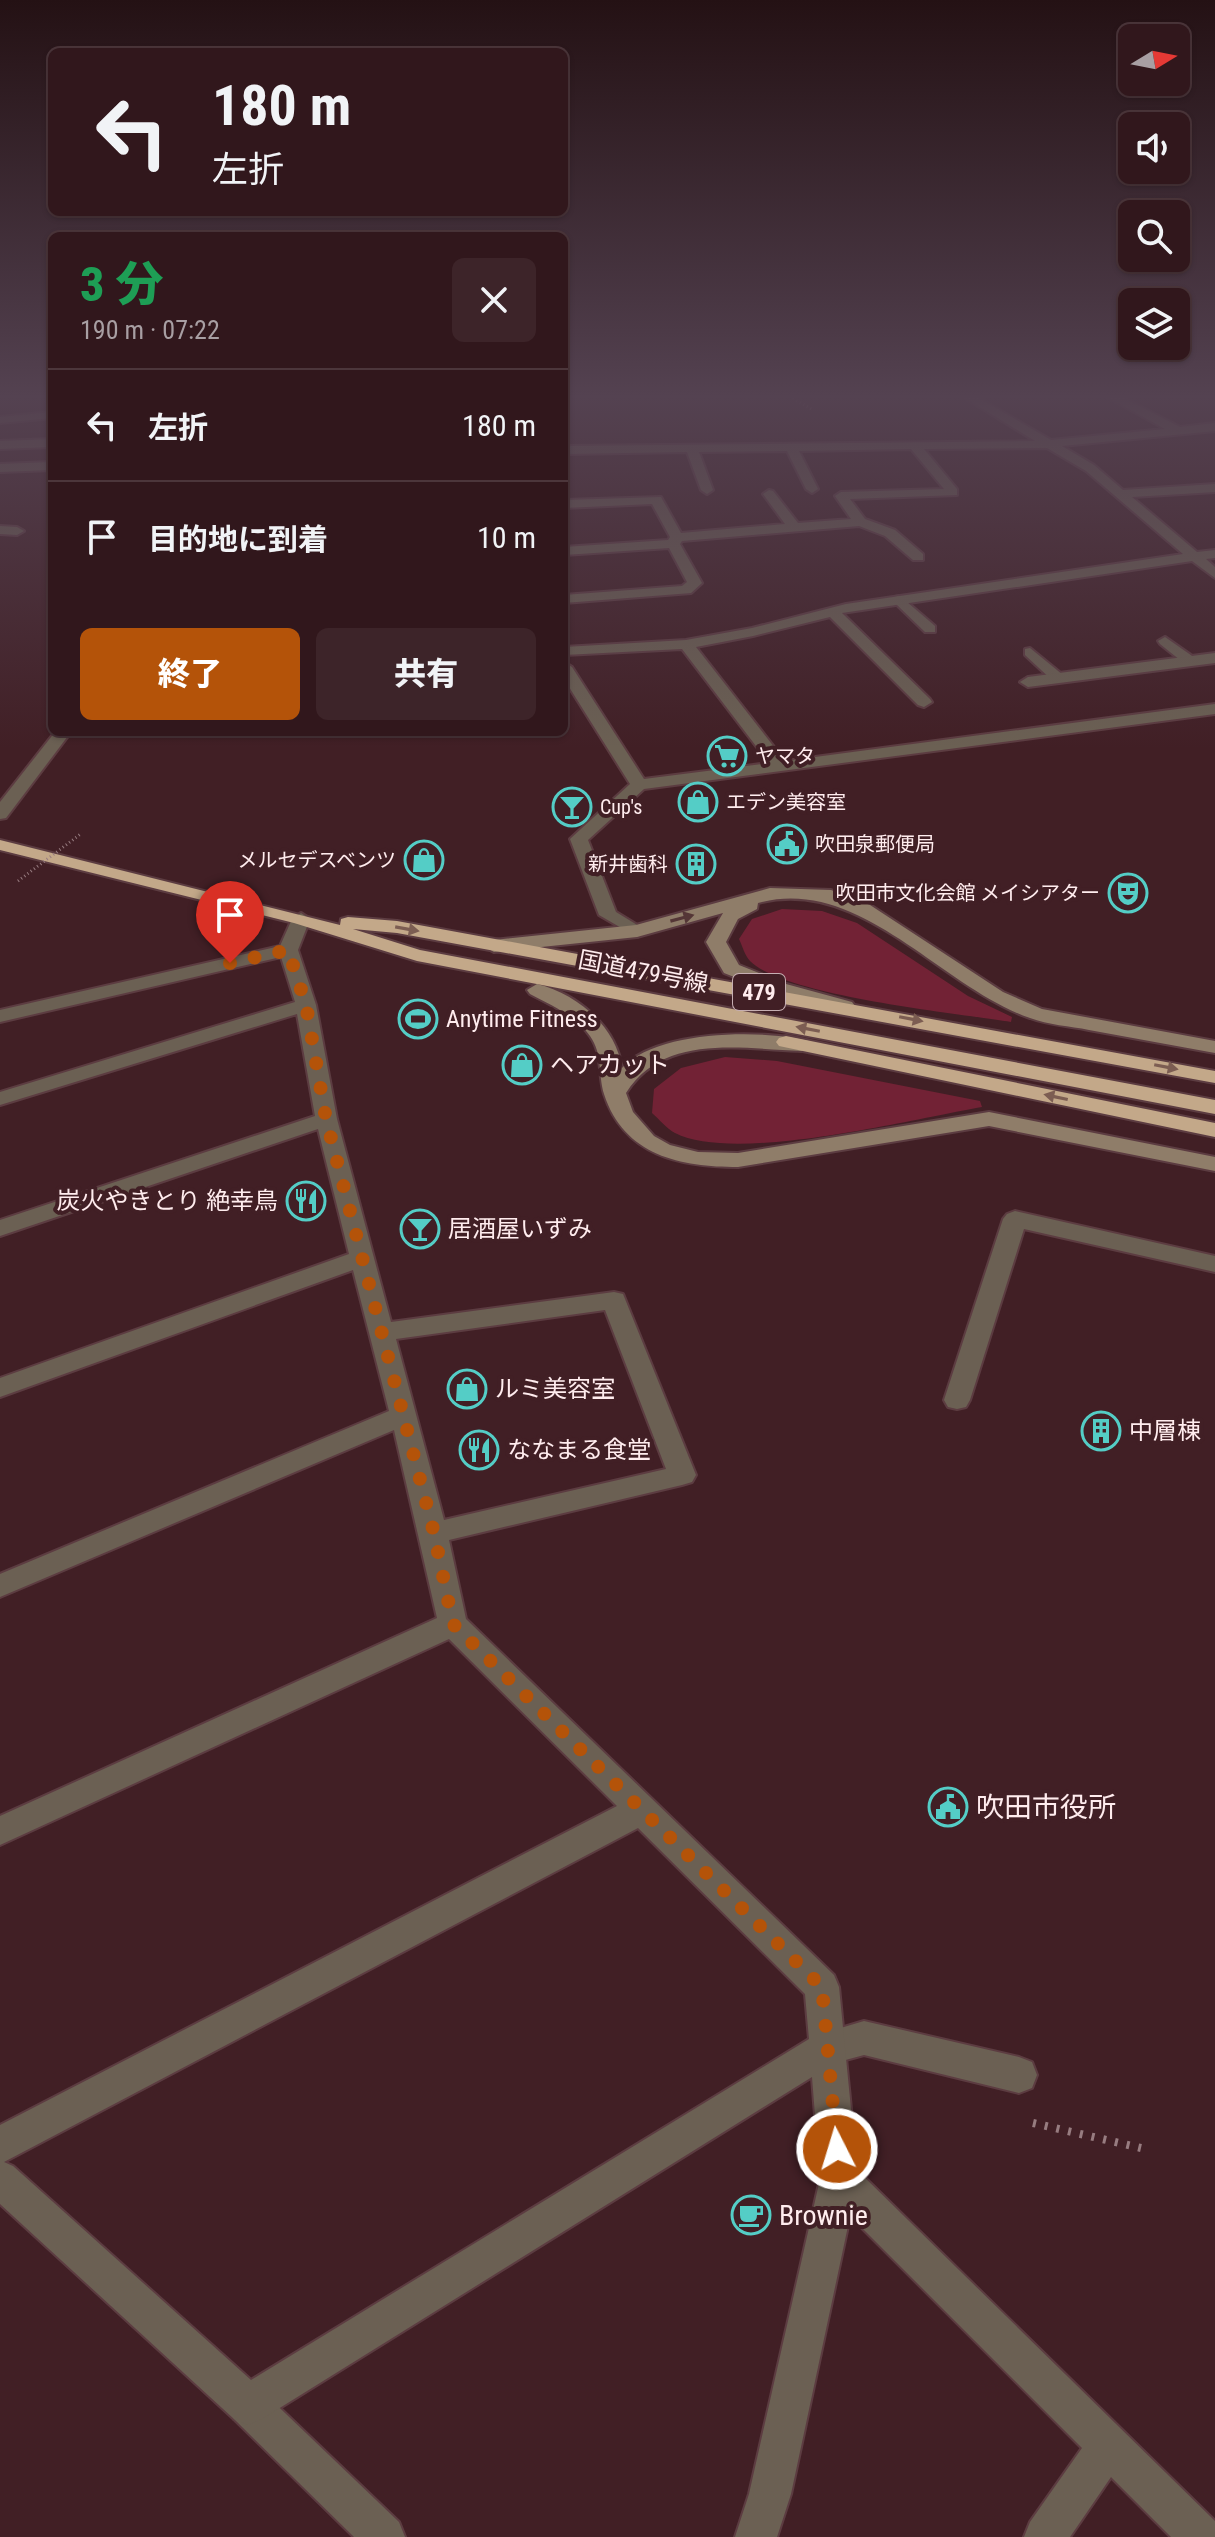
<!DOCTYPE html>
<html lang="ja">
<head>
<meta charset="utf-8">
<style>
  body { margin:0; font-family:"Roboto Condensed","Noto Sans JP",sans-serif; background:#3d2429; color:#f1f3f6; height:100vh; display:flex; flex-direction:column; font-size:30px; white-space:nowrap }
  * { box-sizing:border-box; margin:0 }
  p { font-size:26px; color:#a89fa3 }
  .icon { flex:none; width:44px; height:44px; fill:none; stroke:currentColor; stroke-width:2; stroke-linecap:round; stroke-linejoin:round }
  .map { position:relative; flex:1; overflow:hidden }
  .drawer { position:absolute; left:48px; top:232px; width:520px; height:504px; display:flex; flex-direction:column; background:#31171c; border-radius:12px; box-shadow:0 2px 6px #0004,0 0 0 2px #4c363b }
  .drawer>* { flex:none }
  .banner { position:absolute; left:48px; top:48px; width:520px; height:168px; border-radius:12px; box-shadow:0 2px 6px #0004,0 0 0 2px #4c363b; background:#31171c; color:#f1f3f6; overflow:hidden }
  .needle { width:52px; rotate:80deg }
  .controls { position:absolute; left:1118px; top:24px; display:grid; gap:16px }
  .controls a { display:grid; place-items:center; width:72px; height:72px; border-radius:12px; background:#31171c; box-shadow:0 2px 6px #0004,0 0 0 2px #4c363b; font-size:40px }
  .pin { position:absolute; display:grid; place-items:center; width:68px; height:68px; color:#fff; margin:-82px -34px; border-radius:50% 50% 50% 0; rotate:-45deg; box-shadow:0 0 8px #0007 }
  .pin .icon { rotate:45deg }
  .me { position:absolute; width:88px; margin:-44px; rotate:355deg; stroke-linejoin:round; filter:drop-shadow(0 0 6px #0008) }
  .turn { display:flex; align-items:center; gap:28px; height:168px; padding:0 32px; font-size:36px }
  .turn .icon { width:104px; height:104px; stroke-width:2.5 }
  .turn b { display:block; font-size:56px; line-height:68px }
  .round { display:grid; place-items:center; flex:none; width:84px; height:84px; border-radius:12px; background:#3d2429 }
  .overview { display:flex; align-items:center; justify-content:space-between; height:136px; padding:0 32px }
  h1 { font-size:48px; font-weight:800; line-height:60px; color:#1e9e55 }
  .cta { display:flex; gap:16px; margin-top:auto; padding:16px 32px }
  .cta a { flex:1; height:92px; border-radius:12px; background:#b45309; color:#fff; font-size:32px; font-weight:800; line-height:92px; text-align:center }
  .cta a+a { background:#3d2429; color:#f1f3f6 }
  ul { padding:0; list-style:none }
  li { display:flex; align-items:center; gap:24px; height:112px; padding:0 32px; border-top:2px solid #4c363b }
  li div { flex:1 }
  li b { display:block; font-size:30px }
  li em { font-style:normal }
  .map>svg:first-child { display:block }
</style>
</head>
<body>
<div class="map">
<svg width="1215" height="2537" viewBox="0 0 1215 2537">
  <rect width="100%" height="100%" fill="#411f25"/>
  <g fill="#722235">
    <path d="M782 909 822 911 857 923 968 996 1012 1017 1011 1022C957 1013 785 996 750 961 745 956 742 945 739 939L752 919Z"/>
    <path d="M725 1057 777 1061 980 1101 982 1107C912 1119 736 1164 675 1133 667 1129 659 1119 652 1113L654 1089 681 1068Z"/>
  </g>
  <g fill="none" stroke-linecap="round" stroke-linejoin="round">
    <g stroke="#5c3c41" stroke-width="4">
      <g id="lane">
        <polygon points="52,462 52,470 0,472 0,464"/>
        <polygon points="900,596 935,626 935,632 925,632 895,603 895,597"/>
        <polygon points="1165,637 1195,658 1195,664 1185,664 1160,644 1158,641"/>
        <polygon points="1030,648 1063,675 1063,681 1053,681 1025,655 1025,649"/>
        <polygon points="1015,1211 1215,1256 1215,1272 1024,1229 970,1400 966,1407 957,1409 948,1407 944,1400 1003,1219 1007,1214"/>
        <polygon points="864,2021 1019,2057 1032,2062 1037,2075 1032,2088 1019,2093 864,2055 827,2065 814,2060 809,2048 814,2036"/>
        <polygon points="839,2160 852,2166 858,2179 791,2494 777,2537 735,2537 749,2494 820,2179 826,2166"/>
        <polygon points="248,2385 262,2391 399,2522 405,2537 354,2537 234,2419 228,2405 234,2391"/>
      </g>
    </g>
    <g stroke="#5c3c41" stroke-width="4">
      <g id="street">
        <polygon points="957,393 970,393 1051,440 1165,429 1100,393 1114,393 1180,427 1215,423 1215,431 1062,446 1094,465 1123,490 1215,484 1215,492 1132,497 1197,552 1215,550 1215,558 1206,559 1215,567 1215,578 1192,561 842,613 930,699 932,702 924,707 918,705 830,617 753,636 696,647 785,761 1215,704 1215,714 644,789 588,840 616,912 647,931 637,937 599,915 570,839 630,784 564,679 564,662 572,667 644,779 769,763 682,649 564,655 564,647 686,640 752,628 846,604 1183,554 1086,471 1047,448 924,449 957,489 957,495 850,499 865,519 895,530 923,554 923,560 913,560 885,536 859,526 682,541 680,544 702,583 691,593 564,603 564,595 682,586 687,582 669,548 564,555 564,547 668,540 670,537 652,504 564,508 564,500 661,497 681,533 785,524 763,494 769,490 773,491 798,523 851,519 835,496 841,492 944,489 911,449 799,451 818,489 812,493 806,489 787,451 699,452 713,490 707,494 701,490 687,452 564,454 564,446 1035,441"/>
        <polygon points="52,412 52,418 0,423 0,417"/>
        <polygon points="52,439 52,447 0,449 0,441"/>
        <polygon points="0,526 17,527 24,531 17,535 0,534"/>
        <polygon points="1215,653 1215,663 1028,687 1020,682 1028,677"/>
        <polygon points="55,732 71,732 6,818 0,819 0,802"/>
        <path d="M301 913 310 919 298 950 316 1005 337 1119 391 1322 614 1292 623 1294 696 1475 692 1482 682 1485 449 1540 466 1619 834 1975 839 1987 857 2170 1215 2521V2537H1171L1111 2477 1070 2537H1024L1030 2522 1082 2448 826 2192 820 2179 812 2077 262 2419 248 2425 234 2419 0 2204V2125L617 1806 449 1639 0 1845V1816L437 1618 394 1430 0 1597V1574L389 1411 353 1270 0 1397V1378L349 1254 318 1129 0 1236V1220L315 1116 297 1014 0 1105V1092L295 1002 281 957 0 1022V1010L280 946 292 919ZM605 1310 666 1469 444 1520 396 1339ZM638 1828 805 1994 809 2039 251 2380 13 2166 4 2162Z"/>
      </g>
    </g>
    <g stroke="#5c3c41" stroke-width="4">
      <g id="secondary">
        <path d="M770 888 831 890 870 905 1003 992 1042 1009 1215 1041V1053C1173 1045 1131 1038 1089 1030 1070 1026 1048 1025 1030 1018 940 987 860 875 758 903L757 909 738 919 726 942 739 965 786 984 852 1002 855 1006 852 1010 845 1012 772 992 724 973 706 942 723 913 637 937 494 952 484 946 494 940 636 925Z"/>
        <path d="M537 984C577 994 616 1026 622 1068 657 1030 762 1029 809 1041L812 1045 802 1051C741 1049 664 1033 626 1093L633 1112 654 1136 670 1145 698 1152 738 1153 989 1112 1215 1157V1171L989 1126 738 1167C681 1167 624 1156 604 1094 598 1075 603 1054 590 1036 576 1016 551 1005 530 994L527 990Z"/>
      </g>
    </g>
    <g stroke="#5c3c41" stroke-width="4">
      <g id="highway">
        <polygon points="0,840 340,925 341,919 348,917 397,921 1215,1071 1215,1083 397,933 353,929 420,950 1215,1100 1215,1114 417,961 294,923 0,850"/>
        <polygon points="786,1036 1215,1123 1215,1137 779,1046 776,1042 779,1038"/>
      </g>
    </g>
    <polyline stroke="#977c80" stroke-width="3" stroke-dasharray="1 3" stroke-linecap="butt" points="800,393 787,395 813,410"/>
    <polyline stroke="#977c80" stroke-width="8" stroke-dasharray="3 9" stroke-linecap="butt" points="1033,2123 1141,2148"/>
    <use href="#lane" fill="#6b6053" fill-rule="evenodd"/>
    <use href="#street" fill="#6b6053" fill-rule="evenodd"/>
    <use href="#secondary" fill="#8f7d69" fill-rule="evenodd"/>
    <use href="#highway" fill="#c3a889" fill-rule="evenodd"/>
    <polyline stroke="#977c80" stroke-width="3" stroke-dasharray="1 3" stroke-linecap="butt" points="18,881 82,833"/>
  </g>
  <defs><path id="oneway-solid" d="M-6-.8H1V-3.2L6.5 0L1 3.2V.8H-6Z" transform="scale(2)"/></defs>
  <use fill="#543636" href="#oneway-solid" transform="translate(682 918) rotate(-15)"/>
  <g fill="#7c5d52">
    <use href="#oneway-solid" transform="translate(407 929) rotate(10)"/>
    <use href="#oneway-solid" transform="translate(911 1019) rotate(11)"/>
    <use href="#oneway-solid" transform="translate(808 1029) rotate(-169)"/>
    <use href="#oneway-solid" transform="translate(1166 1067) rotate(11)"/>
    <use href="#oneway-solid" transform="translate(1056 1097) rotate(-168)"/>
  </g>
  <linearGradient id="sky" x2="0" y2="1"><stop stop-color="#241114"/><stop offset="0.53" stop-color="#544251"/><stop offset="1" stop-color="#544251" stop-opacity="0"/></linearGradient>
  <rect width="1215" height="748" fill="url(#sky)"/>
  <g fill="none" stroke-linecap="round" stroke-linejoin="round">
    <polyline stroke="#b45309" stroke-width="14" stroke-dasharray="0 25.2" points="230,963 288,950 306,1005 326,1119 434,1533 453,1624 822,1987 837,2149"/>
  </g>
  <defs>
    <g id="supermarket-ring" transform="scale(2)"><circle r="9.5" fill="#411f25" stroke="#54cdc6" stroke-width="1.5"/><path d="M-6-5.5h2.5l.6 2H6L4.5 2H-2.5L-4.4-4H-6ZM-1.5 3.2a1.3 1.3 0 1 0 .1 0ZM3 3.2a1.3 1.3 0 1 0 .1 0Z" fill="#54cdc6"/></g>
    <g id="shop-ring" transform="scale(2)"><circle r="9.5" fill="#411f25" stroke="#54cdc6" stroke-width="1.5"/><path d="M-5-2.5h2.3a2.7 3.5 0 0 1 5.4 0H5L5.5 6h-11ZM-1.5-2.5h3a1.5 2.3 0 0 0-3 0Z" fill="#54cdc6"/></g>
    <g id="bar-ring" transform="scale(2)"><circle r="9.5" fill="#411f25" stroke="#54cdc6" stroke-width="1.5"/><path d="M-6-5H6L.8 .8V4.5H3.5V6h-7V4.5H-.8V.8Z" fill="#54cdc6"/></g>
    <g id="civic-ring" transform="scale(2)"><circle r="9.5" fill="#411f25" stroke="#54cdc6" stroke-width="1.5"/><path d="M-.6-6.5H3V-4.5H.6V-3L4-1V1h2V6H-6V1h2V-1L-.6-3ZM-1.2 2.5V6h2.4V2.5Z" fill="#54cdc6"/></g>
    <g id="building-ring" transform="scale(2)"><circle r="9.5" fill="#411f25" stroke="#54cdc6" stroke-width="1.5"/><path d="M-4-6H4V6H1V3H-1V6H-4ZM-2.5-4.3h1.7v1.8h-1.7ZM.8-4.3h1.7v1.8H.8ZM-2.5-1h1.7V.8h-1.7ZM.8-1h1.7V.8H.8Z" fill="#54cdc6"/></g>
    <g id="theatre-ring" transform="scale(2)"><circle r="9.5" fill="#411f25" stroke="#54cdc6" stroke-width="1.5"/><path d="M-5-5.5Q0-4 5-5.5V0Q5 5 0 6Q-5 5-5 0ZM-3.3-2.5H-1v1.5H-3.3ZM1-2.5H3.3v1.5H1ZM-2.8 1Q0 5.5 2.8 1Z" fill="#54cdc6"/></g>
    <g id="stadium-ring" transform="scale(2)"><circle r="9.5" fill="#411f25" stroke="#54cdc6" stroke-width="1.5"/><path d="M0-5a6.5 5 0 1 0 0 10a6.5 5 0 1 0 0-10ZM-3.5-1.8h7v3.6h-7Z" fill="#54cdc6"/></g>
    <g id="restaurant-ring" transform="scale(2)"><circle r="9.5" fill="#411f25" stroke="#54cdc6" stroke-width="1.5"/><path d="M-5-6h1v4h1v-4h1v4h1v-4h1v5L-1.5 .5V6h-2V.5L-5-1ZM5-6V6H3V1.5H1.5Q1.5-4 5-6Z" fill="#54cdc6"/></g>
    <g id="cafe-ring" transform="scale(2)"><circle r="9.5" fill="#411f25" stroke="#54cdc6" stroke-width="1.5"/><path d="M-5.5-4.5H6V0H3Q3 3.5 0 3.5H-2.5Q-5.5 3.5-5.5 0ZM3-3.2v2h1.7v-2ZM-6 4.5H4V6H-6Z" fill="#54cdc6"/></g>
  </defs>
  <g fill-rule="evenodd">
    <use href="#supermarket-ring" x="727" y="756"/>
    <use href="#shop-ring" x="698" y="802"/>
    <use href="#bar-ring" x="572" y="807"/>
    <use href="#civic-ring" x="787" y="844"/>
    <use href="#shop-ring" x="424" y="860"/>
    <use href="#building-ring" x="696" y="864"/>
    <use href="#theatre-ring" x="1128" y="893"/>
    <use href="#stadium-ring" x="418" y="1019"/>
    <use href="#shop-ring" x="522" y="1065"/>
    <use href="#restaurant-ring" x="306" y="1201"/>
    <use href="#bar-ring" x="420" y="1229"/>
    <use href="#shop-ring" x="467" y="1389"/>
    <use href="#building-ring" x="1101" y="1431"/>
    <use href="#restaurant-ring" x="479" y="1450"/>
    <use href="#civic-ring" x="948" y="1807"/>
    <use href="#cafe-ring" x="751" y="2215"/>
  </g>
  <g text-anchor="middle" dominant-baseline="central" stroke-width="8" stroke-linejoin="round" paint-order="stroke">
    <g font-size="20" fill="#ffecee" stroke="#411f25" text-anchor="start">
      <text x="755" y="756">ヤマタ</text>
      <text x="726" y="802">エデン美容室</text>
      <text x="600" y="807">Cup's</text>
      <text x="815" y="844">吹田泉郵便局</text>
      <text x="396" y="860" text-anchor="end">メルセデスベンツ</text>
      <text x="668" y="864" text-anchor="end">新井歯科</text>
      <text x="1100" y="893" text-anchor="end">吹田市文化会館 メイシアター</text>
    </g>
    <rect fill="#411f25" stroke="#c6aeb2" stroke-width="2" x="733" y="974" width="52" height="36" rx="6"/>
    <g font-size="22" font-weight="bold" fill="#ffecee">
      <text x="759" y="992">479</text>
    </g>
    <g font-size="24" fill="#ffecee" stroke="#411f25">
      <text transform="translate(643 972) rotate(11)">国道479号線</text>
    </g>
    <g font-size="24" fill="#ffecee" stroke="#411f25" text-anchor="start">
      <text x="446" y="1019">Anytime Fitness</text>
      <text x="550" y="1065">ヘアカット</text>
      <text x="278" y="1201" text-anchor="end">炭火やきとり 絶幸鳥</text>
      <text x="448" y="1229">居酒屋いずみ</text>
      <text x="495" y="1389">ルミ美容室</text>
      <text x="1129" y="1431">中層棟</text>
      <text x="507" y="1450">ななまる食堂</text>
    </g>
    <g font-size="28" fill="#ffecee" stroke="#411f25" text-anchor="start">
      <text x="976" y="1807">吹田市役所</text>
      <text x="779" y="2215">Brownie</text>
    </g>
  </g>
</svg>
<div class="controls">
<a><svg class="needle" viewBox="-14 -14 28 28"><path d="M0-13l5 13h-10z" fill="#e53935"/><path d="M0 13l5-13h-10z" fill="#a89fa3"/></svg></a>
<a><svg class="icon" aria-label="sound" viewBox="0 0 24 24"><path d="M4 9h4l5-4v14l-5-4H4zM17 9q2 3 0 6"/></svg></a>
<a><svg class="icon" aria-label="search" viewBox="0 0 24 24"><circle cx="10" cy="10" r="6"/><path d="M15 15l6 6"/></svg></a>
<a><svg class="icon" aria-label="layers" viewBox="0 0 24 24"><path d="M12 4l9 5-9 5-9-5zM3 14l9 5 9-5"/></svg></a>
</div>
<div class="pin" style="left:230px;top:963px;background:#d93025"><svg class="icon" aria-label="arrive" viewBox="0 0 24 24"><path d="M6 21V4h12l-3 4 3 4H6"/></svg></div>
<svg class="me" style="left:837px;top:2149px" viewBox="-20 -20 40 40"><circle r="17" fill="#b45309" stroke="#fff" stroke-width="3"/><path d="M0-11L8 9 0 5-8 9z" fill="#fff"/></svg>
<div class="banner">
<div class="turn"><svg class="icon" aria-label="left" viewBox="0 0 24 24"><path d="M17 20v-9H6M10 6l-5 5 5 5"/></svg><div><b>180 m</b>左折</div></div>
</div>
<section class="drawer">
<div class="overview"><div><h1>3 分</h1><p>190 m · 07:22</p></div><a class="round"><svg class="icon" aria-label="close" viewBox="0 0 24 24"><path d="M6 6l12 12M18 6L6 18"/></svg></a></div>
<ul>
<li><svg class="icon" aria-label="left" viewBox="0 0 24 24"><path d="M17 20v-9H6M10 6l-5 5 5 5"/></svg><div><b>左折</b></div><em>180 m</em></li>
<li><svg class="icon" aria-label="arrive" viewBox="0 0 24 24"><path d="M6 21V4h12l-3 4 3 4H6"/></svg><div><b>目的地に到着</b></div><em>10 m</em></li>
</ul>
<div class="cta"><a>終了</a><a>共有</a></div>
</section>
</div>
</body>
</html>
